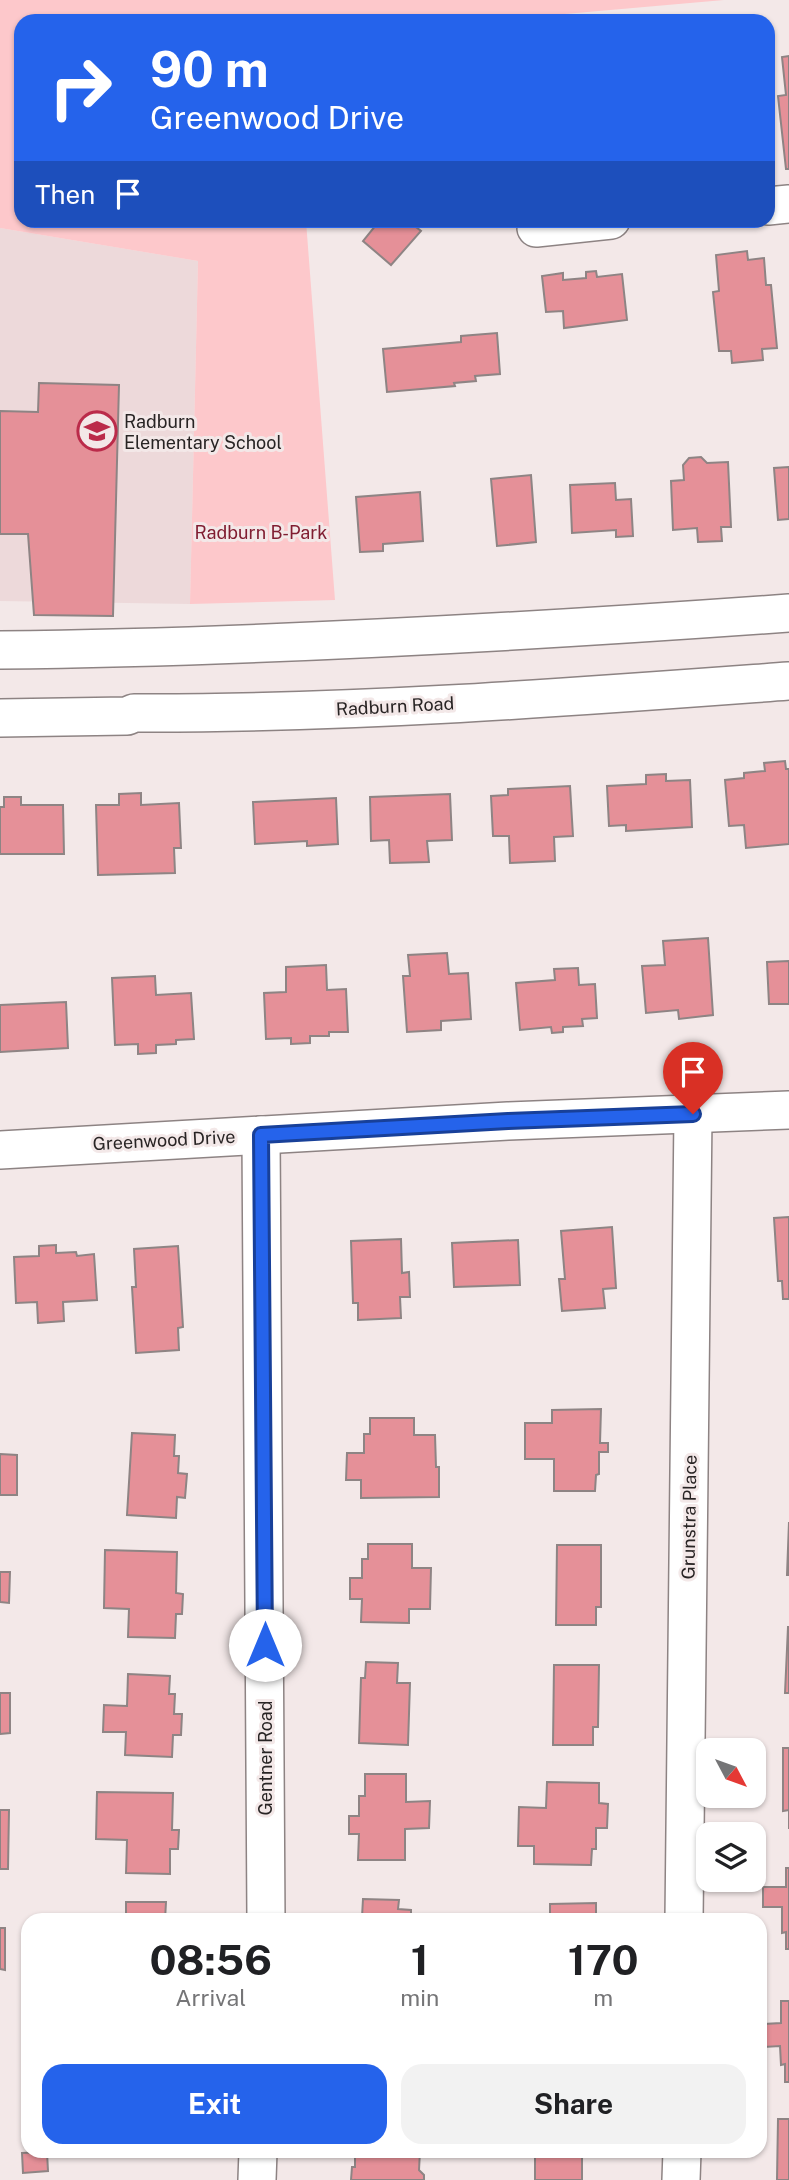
<!DOCTYPE html>
<html lang="en">
<head>
<meta charset="utf-8">
<style>
  body { margin:0; font-family:"Public Sans",sans-serif; background:#f2f2f2; color:#202124; height:100vh; display:flex; flex-direction:column; font-size:26px; white-space:nowrap }
  * { box-sizing:border-box; margin:0 }
  p { font-size:23px; color:#757577 }
  .icon { flex:none; width:38px; height:38px; fill:none; stroke:currentColor; stroke-width:2; stroke-linecap:round; stroke-linejoin:round }
  .map { position:relative; flex:1; overflow:hidden }
  .drawer { position:absolute; left:21px; top:1913px; width:746px; height:245px; display:flex; flex-direction:column; background:#fff; border-radius:21px; box-shadow:0 2px 5px #0004 }
  .drawer>* { flex:none }
  .banner { position:absolute; left:14px; top:14px; width:761px; height:214px; border-radius:21px; box-shadow:0 2px 5px #0004; background:#2563eb; color:#fff; overflow:hidden }
  .needle { width:46px; rotate:131deg }
  .buttons { position:absolute; left:696px; top:1738px; display:grid; gap:14px }
  .buttons a { display:grid; place-items:center; width:70px; height:70px; border-radius:14px; background:#fff; box-shadow:0 2px 5px #0004; font-size:35px }
  .pin { position:absolute; display:grid; place-items:center; width:60px; height:60px; color:#fff; margin:-72px -30px; border-radius:50% 50% 50% 0; rotate:-45deg; box-shadow:0 0 7px #0007 }
  .pin .icon { rotate:45deg }
  .me { position:absolute; width:77px; margin:-38px; rotate:0deg; stroke-linejoin:round; filter:drop-shadow(0 0 5px #0008) }
  .turn { display:flex; align-items:center; gap:24px; height:147px; padding:0 21px; font-size:32px }
  .turn .icon { width:91px; height:91px; stroke-width:2.5 }
  .turn b { display:block; font-size:49px; line-height:60px }
  .then { display:flex; align-items:center; height:66px; padding:0 21px; background:#0003; gap:14px; font-size:26px }
  .eta { display:flex; justify-content:space-evenly; align-items:center; height:119px; text-align:center }
  .eta b { font-size:42px; font-weight:700; line-height:49px }
  .action { display:flex; gap:14px; margin-top:auto; padding:14px 21px }
  .action a { flex:1; height:80px; border-radius:21px; background:#2563eb; color:#fff; font-size:28px; font-weight:700; line-height:80px; text-align:center }
  .action a+a { background:#f2f2f2; color:#202124 }
  .map>svg:first-child { display:block }
</style>
</head>
<body>
<div class="map">
<svg width="789" height="2180" viewBox="0 0 789 2180">
  <rect width="100%" height="100%" fill="#f3e8e8"/>
  <polygon fill="#edd9da" points="0,228 198,261 190,604 0,601"/>
  <polygon fill="#fdc8cb" points="0,0 724,0 486,21 21,21 21,220 306,221 335,600 190,604 198,261 0,228"/>
  <g fill="#e59098" stroke="#8e8484" stroke-width="2">
    <polygon points="789,56 789,169 786,169 778,96 786,95 782,57"/>
    <polygon points="380,220 421,220 416,227 421,231 391,265 363,241"/>
    <polygon points="747,251 748,260 764,258 766,285 771,285 777,348 762,349 763,360 732,363 731,351 719,351 713,292 719,291 716,255"/>
    <polygon points="596,271 597,277 622,274 627,320 564,328 563,311 546,312 542,276 563,273 563,280 586,278 586,272"/>
    <polygon points="497,333 500,374 475,376 476,381 454,383 455,386 387,392 383,349 461,342 461,336"/>
    <polygon points="39,383 119,385 113,616 34,615 28,534 0,534 0,411 38,412"/>
    <polygon points="701,457 707,463 728,462 731,527 721,527 722,541 698,542 697,528 673,530 671,481 684,480 683,465 689,458"/>
    <polygon points="789,467 789,519 778,520 774,468"/>
    <polygon points="531,475 536,542 497,546 491,479"/>
    <polygon points="615,483 616,500 631,499 633,536 616,537 616,530 572,533 570,485"/>
    <polygon points="420,492 423,541 383,544 383,551 360,552 356,497"/>
    <polygon points="785,761 786,769 789,769 789,844 746,848 744,825 729,826 725,780 744,778 744,773 765,771 764,763"/>
    <polygon points="666,774 666,781 690,780 692,827 626,831 626,825 609,826 607,786 646,784 646,775"/>
    <polygon points="570,786 573,836 554,837 555,861 510,863 509,836 493,836 491,796 508,795 508,789"/>
    <polygon points="141,793 141,805 179,803 181,848 174,848 175,873 98,875 96,805 119,805 119,794"/>
    <polygon points="450,794 452,840 427,841 429,862 390,863 389,840 371,841 370,797"/>
    <polygon points="4,797 21,797 21,805 63,805 64,854 0,854 0,807 4,807"/>
    <polygon points="336,798 338,844 307,846 307,841 255,844 253,802"/>
    <polygon points="708,938 713,1015 679,1019 678,1010 646,1013 642,966 665,965 663,941"/>
    <polygon points="447,953 449,974 468,973 471,1019 441,1021 441,1030 407,1032 403,976 410,976 408,955"/>
    <polygon points="789,961 789,1004 769,1004 767,962"/>
    <polygon points="326,965 327,990 346,989 348,1032 329,1032 329,1036 310,1036 310,1043 291,1044 291,1038 266,1039 264,993 286,992 286,967"/>
    <polygon points="578,968 579,985 595,984 597,1018 582,1019 583,1026 563,1027 563,1032 552,1033 551,1027 520,1030 516,983 555,980 554,969"/>
    <polygon points="155,976 156,995 191,993 194,1039 176,1040 176,1044 156,1045 156,1053 138,1054 138,1044 115,1045 112,978"/>
    <polygon points="66,1002 68,1048 0,1052 0,1005"/>
    <polygon points="789,1217 789,1299 783,1299 782,1281 778,1281 774,1218"/>
    <polygon points="612,1227 616,1288 603,1289 605,1308 562,1311 559,1279 565,1279 561,1231"/>
    <polygon points="401,1239 402,1273 409,1272 410,1297 400,1297 401,1318 358,1320 358,1303 353,1303 351,1241"/>
    <polygon points="518,1240 520,1285 454,1287 452,1243"/>
    <polygon points="56,1245 56,1253 76,1252 77,1256 94,1254 97,1300 63,1302 64,1321 38,1323 37,1302 16,1303 14,1257 39,1256 39,1246"/>
    <polygon points="178,1246 183,1327 178,1328 179,1350 136,1353 132,1287 136,1287 134,1249"/>
    <polygon points="601,1409 600,1443 608,1443 608,1452 599,1452 599,1474 596,1475 595,1491 554,1491 554,1459 525,1459 525,1423 552,1423 552,1410"/>
    <polygon points="370,1418 414,1418 414,1435 435,1435 436,1467 439,1467 439,1497 361,1498 361,1480 346,1480 347,1453 364,1453 364,1434 370,1434"/>
    <polygon points="132,1433 175,1435 174,1456 179,1456 178,1473 187,1474 185,1498 177,1497 176,1518 127,1515"/>
    <polygon points="0,1454 17,1455 17,1495 0,1495"/>
    <polygon points="789,1522 789,1575 787,1575"/>
    <polygon points="368,1544 412,1544 412,1568 431,1568 430,1609 409,1609 409,1623 361,1622 362,1599 350,1599 350,1578 362,1578 362,1559 368,1559"/>
    <polygon points="557,1545 601,1545 601,1607 596,1607 596,1625 556,1625"/>
    <polygon points="105,1550 177,1552 176,1593 183,1594 182,1614 176,1614 175,1638 128,1637 129,1609 104,1608"/>
    <polygon points="0,1572 10,1572 9,1603 0,1602"/>
    <polygon points="788,1627 789,1627 789,1693 785,1693"/>
    <polygon points="366,1662 398,1663 397,1683 410,1683 408,1745 359,1743 361,1678 365,1678"/>
    <polygon points="554,1665 599,1665 598,1727 593,1727 593,1745 553,1745"/>
    <polygon points="128,1674 170,1676 169,1694 175,1694 174,1714 182,1714 181,1735 173,1735 172,1757 125,1755 126,1732 103,1732 104,1705 127,1706"/>
    <polygon points="0,1693 10,1693 10,1733 0,1734"/>
    <polygon points="783,1748 789,1748 789,1829 789,1810 783,1811"/>
    <polygon points="365,1774 406,1774 406,1802 430,1801 429,1828 405,1829 405,1860 358,1860 359,1834 349,1834 349,1816 359,1816 359,1796 365,1796"/>
    <polygon points="547,1782 599,1783 599,1803 608,1804 607,1828 596,1828 596,1849 592,1849 591,1865 534,1864 534,1846 518,1846 519,1807 546,1808"/>
    <polygon points="97,1792 173,1793 172,1830 179,1830 178,1849 170,1849 170,1874 126,1873 127,1840 96,1839"/>
    <polygon points="0,1810 9,1810 8,1869 0,1869"/>
    <polygon points="786,1868 789,1868 789,1949 786,1949 786,1932 782,1933 782,1907 763,1907 763,1887 786,1887"/>
    <polygon points="363,1899 399,1900 398,1909 411,1910 411,1920 358,1920 358,1917 362,1917"/>
    <polygon points="126,1902 166,1902 165,1920 126,1920"/>
    <polygon points="596,1903 596,1920 550,1920 550,1904"/>
    <polygon points="0,1928 5,1928 5,1970 0,1969"/>
    <polygon points="781,2001 789,2001 789,2082 785,2082 785,2064 781,2065 780,2046 764,2047 764,2024 781,2023"/>
    <polygon points="778,2119 789,2119 789,2180 777,2180"/>
    <polygon points="355,2151 420,2151 419,2170 424,2175 424,2180 351,2180 352,2167 355,2167"/>
    <polygon points="47,2152 48,2171 23,2173 22,2153"/>
    <polygon points="535,2153 582,2154 582,2180 535,2180"/>
  </g>
  <g fill="none" stroke-linecap="round" stroke-linejoin="round">
    <g stroke="#8d8383" stroke-width="40">
      <g id="street">
        <polyline points="768,206 789,204"/>
        <polyline points="536,228 611,220"/>
        <path d="M0 650C263 647 526 632 789 613"/>
        <path d="M0 718 127 716 134 713C353 714 571 697 789 681"/>
        <polyline points="261,1135 266,1920"/>
        <polyline points="0,1150 508,1121 789,1110"/>
        <polyline points="684,1920 693,1114"/>
        <polyline points="257,2180 258,2151"/>
        <polyline points="681,2180 682,2151"/>
      </g>
    </g>
    <use href="#street" stroke="#fff" stroke-width="37"/>
  </g>
  <g fill="none" stroke-linecap="round" stroke-linejoin="round">
    <g stroke="#184099" stroke-width="18">
      <polyline id="route" points="265,1645 261,1135 508,1121 693,1114"/>
    </g>
    <use href="#route" stroke="#2563eb" stroke-width="12"/>
  </g>
  <defs>
    <g id="school-ring" transform="scale(2.0125)"><circle r="9.5" fill="#f3e8e8" stroke="#bb2b4a" stroke-width="1.5"/><path d="M0-5L7-2L0 1L-7-2ZM-4 1L0 2.5L4 1V4Q0 6-4 4Z" fill="#bb2b4a"/></g>
  </defs>
  <g fill-rule="evenodd">
    <use href="#school-ring" x="97" y="431"/>
  </g>
  <g text-anchor="middle" dominant-baseline="central" stroke-width="6" stroke-linejoin="round" paint-order="stroke">
    <g font-size="18" fill="#282424" stroke="#f3e8e8" text-anchor="start">
      <text x="124" y="421">Radburn<tspan x="124" dy="21">Elementary School</tspan></text>
    </g>
    <g font-size="18" fill="#801d31" stroke="#f3e8e8">
      <text x="261" y="532">Radburn B-Park</text>
    </g>
    <g font-size="18" fill="#282424" stroke="#f3e8e8">
      <text transform="translate(395 706) rotate(-3)">Radburn Road</text>
      <text transform="translate(164 1140) rotate(-3)">Greenwood Drive</text>
      <text transform="translate(689 1517) rotate(-89)">Grunstra Place</text>
      <text transform="translate(265 1758) rotate(-90)">Gentner Road</text>
    </g>
  </g>
</svg>
<div class="buttons">
<a><svg class="needle" viewBox="-14 -14 28 28"><path d="M0-13l5 13h-10z" fill="#e53935"/><path d="M0 13l5-13h-10z" fill="#757577"/></svg></a>
<a><svg class="icon" aria-label="layers" viewBox="0 0 24 24"><path d="M12 4l9 5-9 5-9-5zM3 14l9 5 9-5"/></svg></a>
</div>
<div class="pin" style="left:693px;top:1114px;background:#d93025"><svg class="icon" aria-label="arrive" viewBox="0 0 24 24"><path d="M6 21V4h12l-3 4 3 4H6"/></svg></div>
<svg class="me" style="left:265px;top:1645px" viewBox="-20 -20 40 40"><circle r="19" fill="#fff"/><path d="M0-13L10 11 0 6-10 11z" fill="#2563eb"/></svg>
<div class="banner">
<div class="turn"><svg class="icon" aria-label="right" viewBox="0 0 24 24"><path d="M7 20v-9h11M14 6l5 5-5 5"/></svg><div><b>90 m</b>Greenwood Drive</div></div>
<div class="then">Then<svg class="icon" aria-label="arrive" viewBox="0 0 24 24"><path d="M6 21V4h12l-3 4 3 4H6"/></svg></div>
</div>
<section class="drawer">
<div class="eta">
<div><b>08:56</b><p>Arrival</p></div>
<div><b>1</b><p>min</p></div>
<div><b>170</b><p>m</p></div>
</div>
<div class="action"><a>Exit</a><a>Share</a></div>
</section>
</div>
</body>
</html>
